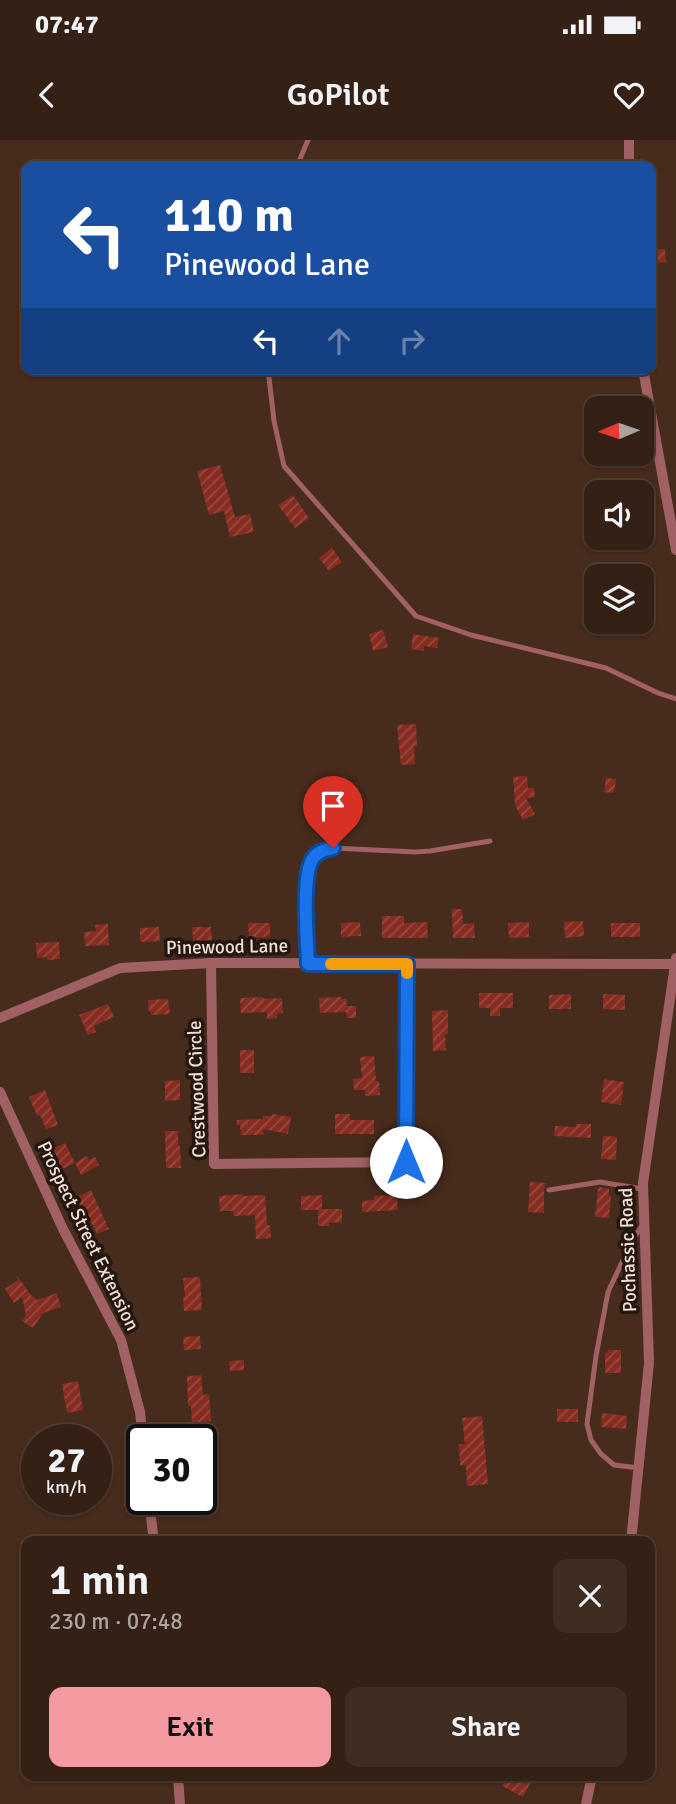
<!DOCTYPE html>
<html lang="en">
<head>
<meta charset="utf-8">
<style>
  body { margin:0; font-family:Signika,sans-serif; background:#402d22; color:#f1f3f6; height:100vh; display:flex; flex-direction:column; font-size:26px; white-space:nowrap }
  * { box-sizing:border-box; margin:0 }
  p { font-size:23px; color:#aaa3a0 }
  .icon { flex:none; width:38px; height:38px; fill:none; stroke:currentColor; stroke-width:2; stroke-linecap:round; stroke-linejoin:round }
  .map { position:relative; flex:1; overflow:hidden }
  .drawer { position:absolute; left:21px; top:1396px; width:634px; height:245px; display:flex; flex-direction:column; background:#352015; border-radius:14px; box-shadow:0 2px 5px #0004,0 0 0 2px #4f3e34 }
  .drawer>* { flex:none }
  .banner { position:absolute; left:21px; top:21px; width:635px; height:214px; border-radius:14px; box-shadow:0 2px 5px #0004,0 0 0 2px #4f3e34; background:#1a4fa0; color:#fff; overflow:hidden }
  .needle { width:46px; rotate:268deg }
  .buttons { position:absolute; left:584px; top:256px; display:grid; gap:14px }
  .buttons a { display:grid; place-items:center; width:70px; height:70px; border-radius:14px; background:#352015; box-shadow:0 2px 5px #0004,0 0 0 2px #4f3e34; font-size:35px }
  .speed { position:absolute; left:21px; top:1284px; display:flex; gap:14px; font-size:35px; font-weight:700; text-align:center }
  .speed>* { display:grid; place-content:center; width:91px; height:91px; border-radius:50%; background:#352015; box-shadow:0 2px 5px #0004,0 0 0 2px #4f3e34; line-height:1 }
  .speed small { font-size:18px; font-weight:400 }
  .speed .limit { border:4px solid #111; border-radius:10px; background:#fff; color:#111 }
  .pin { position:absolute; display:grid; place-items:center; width:60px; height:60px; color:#fff; margin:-72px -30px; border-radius:50% 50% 50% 0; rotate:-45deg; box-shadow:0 0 7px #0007 }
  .pin .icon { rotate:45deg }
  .me { position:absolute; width:77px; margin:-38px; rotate:0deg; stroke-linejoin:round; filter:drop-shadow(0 0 5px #0008) }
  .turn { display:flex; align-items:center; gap:24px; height:147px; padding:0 28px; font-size:32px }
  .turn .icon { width:91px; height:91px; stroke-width:2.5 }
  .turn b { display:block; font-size:49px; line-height:60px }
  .lanes { display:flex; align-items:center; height:66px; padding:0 28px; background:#0003; justify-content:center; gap:35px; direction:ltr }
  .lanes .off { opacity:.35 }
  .round { display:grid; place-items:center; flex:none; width:74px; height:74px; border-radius:14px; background:#402d22 }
  .overview { display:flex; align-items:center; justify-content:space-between; height:119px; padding:0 28px }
  h1 { font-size:42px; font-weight:600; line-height:52px }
  .action { display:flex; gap:14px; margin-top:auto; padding:14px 28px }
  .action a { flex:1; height:80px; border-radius:14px; background:#f49aa1; color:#111; font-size:28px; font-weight:600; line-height:80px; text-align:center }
  .action a+a { background:#402d22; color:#f1f3f6 }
  .status { display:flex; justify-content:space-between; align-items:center; height:49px; padding:0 35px; background:#352015; direction:ltr }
  .status svg { height:19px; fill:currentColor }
  header { display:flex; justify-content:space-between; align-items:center; height:91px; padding:0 28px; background:#352015; font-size:32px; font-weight:600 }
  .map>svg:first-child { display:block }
</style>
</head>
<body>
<div class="status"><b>07:47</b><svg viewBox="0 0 49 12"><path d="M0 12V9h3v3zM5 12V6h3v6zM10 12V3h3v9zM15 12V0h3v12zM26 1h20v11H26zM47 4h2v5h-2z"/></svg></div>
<header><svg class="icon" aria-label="back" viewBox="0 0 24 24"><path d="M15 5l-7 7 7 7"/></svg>GoPilot<svg class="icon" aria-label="heart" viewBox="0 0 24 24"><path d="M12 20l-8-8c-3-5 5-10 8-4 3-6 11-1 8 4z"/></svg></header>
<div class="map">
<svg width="676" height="1664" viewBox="0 0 676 1664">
  <defs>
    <pattern id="building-hatch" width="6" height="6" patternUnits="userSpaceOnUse" patternTransform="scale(1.75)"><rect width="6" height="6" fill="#862c20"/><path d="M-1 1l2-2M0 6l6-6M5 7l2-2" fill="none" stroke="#974a40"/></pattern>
  </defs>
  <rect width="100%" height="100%" fill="#472b1c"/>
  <g fill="url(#building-hatch)">
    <polygon points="665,109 666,122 651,123 651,110"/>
    <polygon points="220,325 235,377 250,374 254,392 230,397 224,371 209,375 197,331"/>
    <polygon points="293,355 309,378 295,388 278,365"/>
    <polygon points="332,408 342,422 329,431 319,418"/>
    <polygon points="383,490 388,507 373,511 369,494"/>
    <polygon points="413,494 439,498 437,508 424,506 424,511 411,509"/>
    <polygon points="416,584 417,606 414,606 415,624 401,625 397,585"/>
    <polygon points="527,636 528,648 534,648 535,657 526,658 535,674 523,680 515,665 513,637"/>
    <polygon points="606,638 616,639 614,653 604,652"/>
    <polygon points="452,769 462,769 463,784 474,783 475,798 453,798"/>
    <polygon points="382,776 404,776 404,783 427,782 428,798 382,798"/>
    <polygon points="583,781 584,796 565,798 564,782"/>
    <polygon points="360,782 361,796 341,797 341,783"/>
    <polygon points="529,782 529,797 509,798 508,783"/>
    <polygon points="248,783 270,783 270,797 249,798"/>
    <rect x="611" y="783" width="29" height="14"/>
    <polygon points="108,784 109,805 85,806 84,792 96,791 95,785"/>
    <polygon points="159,787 160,801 140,802 140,788"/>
    <polygon points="192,787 211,787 212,800 193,801"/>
    <polygon points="59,802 60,819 47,820 47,817 37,818 36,803"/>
    <polygon points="479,853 513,853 513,868 500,868 500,876 490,876 490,868 479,868"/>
    <polygon points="571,854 571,869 549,869 549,855"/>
    <polygon points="603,854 625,855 625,870 603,869"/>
    <polygon points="263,857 264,859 282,858 283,873 277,873 277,878 267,879 267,872 241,873 240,858"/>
    <polygon points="341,857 341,859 346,859 347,866 356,866 356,878 347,878 346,872 320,873 319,858"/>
    <polygon points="168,859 170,874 151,875 151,872 149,872 148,860"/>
    <polygon points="108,864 114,877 94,886 96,892 88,895 79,875"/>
    <polygon points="448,870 448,894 445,894 446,910 433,911 432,871"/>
    <rect x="240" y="910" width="14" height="23"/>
    <polygon points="374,916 376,941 379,941 380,955 365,956 365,950 354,950 353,939 362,938 360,917"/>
    <polygon points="604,939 624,942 621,965 601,962"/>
    <polygon points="180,940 180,960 165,961 165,941"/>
    <polygon points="45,950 58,985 46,989 40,975 37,976 29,957"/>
    <polygon points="272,974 291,977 288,994 263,989 264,995 241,995 240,985 236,985 237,980 263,979 263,976 272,976"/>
    <polygon points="335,974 350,974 350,980 374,980 374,994 335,994"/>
    <polygon points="576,984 591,984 591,998 554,996 555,986 576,987"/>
    <polygon points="165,991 178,991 178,1006 180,1006 181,1028 166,1028"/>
    <polygon points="603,996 617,997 616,1020 601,1019"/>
    <polygon points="65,1003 75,1023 62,1029 52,1009"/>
    <polygon points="87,1016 89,1020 95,1017 99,1025 81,1035 75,1023"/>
    <polygon points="530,1042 546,1043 544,1050 544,1073 528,1072"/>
    <polygon points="600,1047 609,1049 609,1056 611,1056 609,1078 595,1077 598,1049"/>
    <polygon points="91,1050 109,1089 97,1094 89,1078 85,1080 75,1058"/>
    <polygon points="243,1054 243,1056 265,1055 267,1085 270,1085 271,1098 256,1099 255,1075 234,1076 233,1071 220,1071 219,1056"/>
    <polygon points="322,1055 322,1069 342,1069 342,1082 329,1083 329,1086 318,1086 318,1070 301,1070 301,1056"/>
    <polygon points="397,1055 398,1070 362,1072 362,1061 374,1060 374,1056"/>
    <polygon points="17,1136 31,1155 37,1160 57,1153 61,1167 43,1173 33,1188 22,1181 26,1175 22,1157 14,1163 5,1149 18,1140"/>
    <polygon points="200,1137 202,1170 184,1171 183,1157 185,1156 183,1138"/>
    <polygon points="200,1196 201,1209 184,1210 183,1197"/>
    <polygon points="608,1210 621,1210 621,1233 605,1233 605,1213 607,1213"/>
    <polygon points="244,1220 244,1230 230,1231 229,1221"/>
    <polygon points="201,1235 203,1255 209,1254 211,1281 192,1283 191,1266 188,1266 187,1236"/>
    <polygon points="78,1241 83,1270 67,1273 62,1244"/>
    <rect x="557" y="1269" width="21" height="13"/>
    <polygon points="602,1273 627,1276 626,1289 601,1287"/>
    <polygon points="482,1276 488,1344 467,1346 466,1325 460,1325 459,1304 465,1304 462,1278"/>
    <polygon points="507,1636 534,1636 523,1657 502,1646"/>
  </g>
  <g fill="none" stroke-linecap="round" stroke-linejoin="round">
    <g stroke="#a06064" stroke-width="5">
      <polyline points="297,26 308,0"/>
      <polyline points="268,229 274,281 284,326 416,476 471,495 606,528 658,553 676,559"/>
      <polyline points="308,824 307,739 311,721 320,711 333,708 415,712 430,711 490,701"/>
      <polyline points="549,1050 600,1042 643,1049"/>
      <polyline points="639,1328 614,1325 601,1314 591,1300 587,1284 596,1216 608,1152 633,1099 642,1086"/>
    </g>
    <g stroke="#a06064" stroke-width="10">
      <polyline points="629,26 629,0"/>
      <polyline points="643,229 676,410"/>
      <polyline points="211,823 214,1024 406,1022 407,824"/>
      <polyline points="0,878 120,828 211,823 676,824"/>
      <polyline points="0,952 63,1089 121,1200 140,1272 143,1300"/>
      <polyline points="149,1360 154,1402"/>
      <polyline points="631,1402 649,1223 643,1043 676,818"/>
      <polyline points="178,1636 180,1664"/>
      <polyline points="586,1664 592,1636"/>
    </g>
  </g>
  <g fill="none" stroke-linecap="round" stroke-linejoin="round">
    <g stroke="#114b97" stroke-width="18">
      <path id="route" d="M333 708C324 710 315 712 311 722 302 743 307 799 308 824H407L406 1022"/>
    </g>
    <use href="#route" stroke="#1a73e8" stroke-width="12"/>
    <polyline stroke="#f59e0b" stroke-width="12" points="331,824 407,824 407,833"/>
  </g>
  <g text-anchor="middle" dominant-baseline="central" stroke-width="7" stroke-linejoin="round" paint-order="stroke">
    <g font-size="19" fill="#f0ded4" stroke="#241710">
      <text transform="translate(227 807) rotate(-1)">Pinewood Lane</text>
      <text transform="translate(197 949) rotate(-92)">Crestwood Circle</text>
      <text transform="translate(88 1096) rotate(64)">Prospect Street Extension</text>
      <text transform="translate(628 1110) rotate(-92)">Pochassic Road</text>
    </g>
  </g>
</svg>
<div class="buttons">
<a><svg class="needle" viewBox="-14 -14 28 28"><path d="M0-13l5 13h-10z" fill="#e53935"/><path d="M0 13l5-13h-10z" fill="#aaa3a0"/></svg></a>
<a><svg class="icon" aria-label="sound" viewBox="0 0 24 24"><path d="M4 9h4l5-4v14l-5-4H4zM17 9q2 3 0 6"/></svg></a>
<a><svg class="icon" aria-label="layers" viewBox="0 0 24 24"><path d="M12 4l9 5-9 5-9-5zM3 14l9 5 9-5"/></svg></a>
</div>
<div class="speed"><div>27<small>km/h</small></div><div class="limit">30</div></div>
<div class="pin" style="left:333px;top:708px;background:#d93025"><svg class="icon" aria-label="arrive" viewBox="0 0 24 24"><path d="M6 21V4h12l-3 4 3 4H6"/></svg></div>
<svg class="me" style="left:406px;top:1022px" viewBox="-20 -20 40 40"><circle r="19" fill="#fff"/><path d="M0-13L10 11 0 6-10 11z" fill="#1a73e8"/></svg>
<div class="banner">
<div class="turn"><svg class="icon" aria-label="left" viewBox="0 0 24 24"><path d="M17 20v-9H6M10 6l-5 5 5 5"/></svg><div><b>110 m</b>Pinewood Lane</div></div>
<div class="lanes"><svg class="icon" aria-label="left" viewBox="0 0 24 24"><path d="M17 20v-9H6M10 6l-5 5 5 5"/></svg><svg class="icon off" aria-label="ahead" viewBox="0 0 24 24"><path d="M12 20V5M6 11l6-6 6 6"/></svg><svg class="icon off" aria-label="right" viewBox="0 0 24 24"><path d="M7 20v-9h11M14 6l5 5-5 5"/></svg></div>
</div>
<section class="drawer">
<div class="overview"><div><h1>1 min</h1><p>230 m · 07:48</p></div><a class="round"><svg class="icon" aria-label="close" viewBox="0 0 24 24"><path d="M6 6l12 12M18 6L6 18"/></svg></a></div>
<div class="action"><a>Exit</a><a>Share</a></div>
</section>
</div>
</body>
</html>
